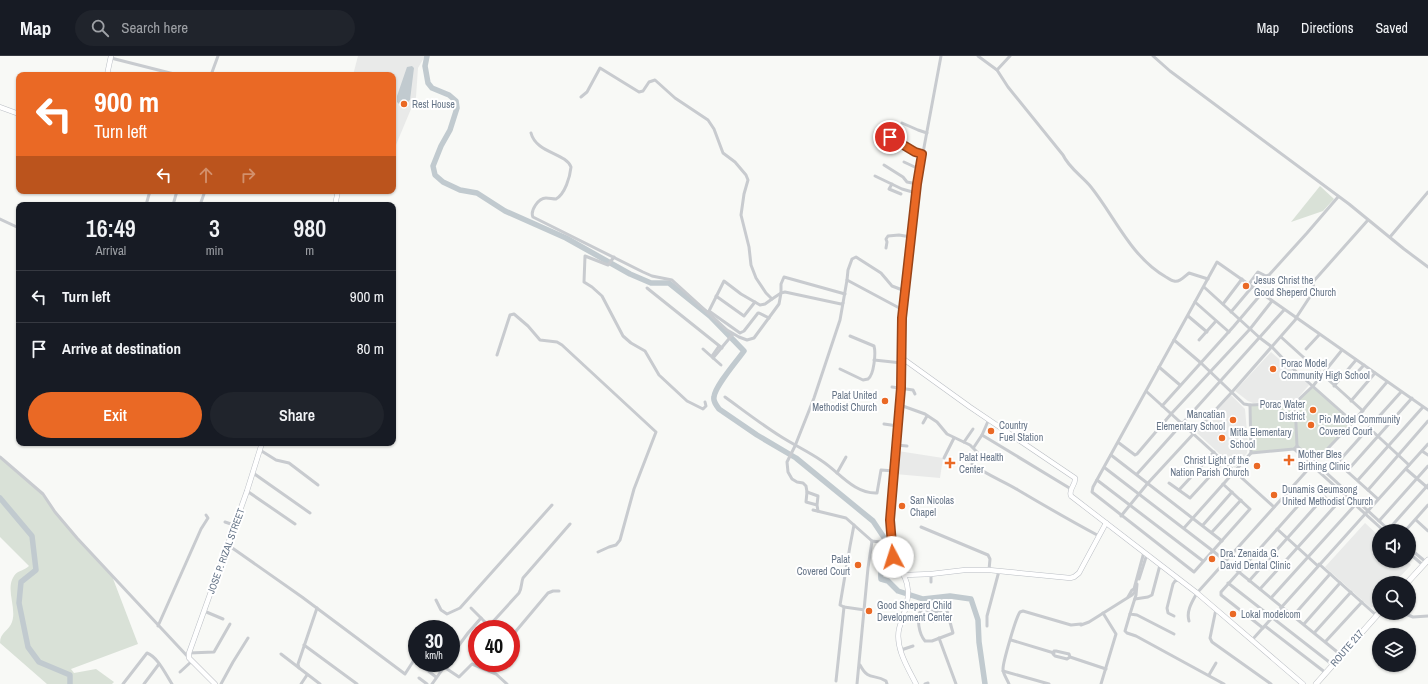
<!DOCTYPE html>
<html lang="en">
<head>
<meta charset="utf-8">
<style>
  body { margin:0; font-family:"Archivo Narrow",sans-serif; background:#20242c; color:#f1f3f6; height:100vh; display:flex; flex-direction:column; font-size:15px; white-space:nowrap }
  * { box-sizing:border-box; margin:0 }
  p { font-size:13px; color:#9ea1a6 }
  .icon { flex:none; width:22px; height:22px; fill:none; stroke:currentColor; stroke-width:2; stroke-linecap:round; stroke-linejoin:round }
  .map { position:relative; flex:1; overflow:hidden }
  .drawer { position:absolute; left:16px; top:146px; width:380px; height:244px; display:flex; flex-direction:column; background:#171b24; border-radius:8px; box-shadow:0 1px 3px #0004 }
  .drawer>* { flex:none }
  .banner { position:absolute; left:16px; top:16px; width:380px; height:122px; border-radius:8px; box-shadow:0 1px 3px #0004; background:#ea6925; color:#fff; overflow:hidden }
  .fabs { position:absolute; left:1372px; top:468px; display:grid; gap:8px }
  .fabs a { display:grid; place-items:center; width:44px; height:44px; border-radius:50%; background:#171b24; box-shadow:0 1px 3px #0004; font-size:20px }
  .speed { position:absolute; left:408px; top:564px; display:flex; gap:8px; font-size:20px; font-weight:700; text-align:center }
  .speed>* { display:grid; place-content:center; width:52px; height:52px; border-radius:50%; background:#171b24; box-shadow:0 1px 3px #0004; line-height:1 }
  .speed small { font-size:10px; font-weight:400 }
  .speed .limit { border:6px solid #d22; background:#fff; color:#111 }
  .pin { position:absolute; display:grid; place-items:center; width:34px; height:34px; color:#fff; margin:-17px; border:2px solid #fff; border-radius:50%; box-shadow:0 1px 4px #0007 }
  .me { position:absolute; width:44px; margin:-22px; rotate:355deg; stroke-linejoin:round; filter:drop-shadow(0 0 3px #0008) }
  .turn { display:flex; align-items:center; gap:14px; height:84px; padding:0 12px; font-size:18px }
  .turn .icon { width:52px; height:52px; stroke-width:2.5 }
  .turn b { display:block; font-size:28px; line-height:34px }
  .lanes { display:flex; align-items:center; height:38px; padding:0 12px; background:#0003; justify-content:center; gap:20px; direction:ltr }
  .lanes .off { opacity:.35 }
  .eta { display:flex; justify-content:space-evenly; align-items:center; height:68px; text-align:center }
  .eta b { font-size:24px; font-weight:600; line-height:28px }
  .cta { display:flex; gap:8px; margin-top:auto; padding:8px 12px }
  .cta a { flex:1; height:46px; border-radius:24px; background:#ea6925; color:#fff; font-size:16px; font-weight:600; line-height:46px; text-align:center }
  .cta a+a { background:#20242c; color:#f1f3f6 }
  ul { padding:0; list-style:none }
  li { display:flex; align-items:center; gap:12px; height:52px; padding:0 12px; border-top:1px solid #363941 }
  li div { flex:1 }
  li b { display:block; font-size:15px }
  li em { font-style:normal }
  header { display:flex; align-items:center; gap:24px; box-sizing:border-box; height:56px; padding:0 20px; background:#171b24; border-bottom:1px solid #363941 }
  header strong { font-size:19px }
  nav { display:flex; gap:22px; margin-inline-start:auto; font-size:14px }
  .search { width:280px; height:36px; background:#20242c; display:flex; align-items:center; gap:10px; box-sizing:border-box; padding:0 14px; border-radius:22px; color:#9ea1a6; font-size:15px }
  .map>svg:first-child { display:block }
</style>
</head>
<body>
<header>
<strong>Map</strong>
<div class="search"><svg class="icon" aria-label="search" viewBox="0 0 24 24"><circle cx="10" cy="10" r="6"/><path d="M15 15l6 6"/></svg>Search here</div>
<nav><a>Map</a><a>Directions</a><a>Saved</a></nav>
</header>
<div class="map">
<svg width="1428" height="628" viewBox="0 0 1428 628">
  <rect width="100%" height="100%" fill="#f8f9f6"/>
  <g fill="#e9eae9">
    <polygon points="358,0 425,0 418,12 416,41 393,96 393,19 353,19"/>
    <polygon points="1271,296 1309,329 1297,343 1293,345 1253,347 1248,345 1235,335"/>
    <polygon points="1231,339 1245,353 1248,387 1247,397 1235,412 1197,377"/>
    <polygon points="898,395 943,402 940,422 895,418"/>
    <polygon points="1365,467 1379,480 1379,505 1407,505 1411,509 1394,527 1379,527 1379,544 1371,552 1325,511"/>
  </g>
  <g fill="#d9e1d7">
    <polygon points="1320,130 1334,143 1323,155 1291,166"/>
    <polygon points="1313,330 1353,366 1314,407 1297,391 1294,393 1251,397 1250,349 1295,347"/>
    <path d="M0 402 41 437 72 477 112 520 138 588 71 613 74 617 96 613 114 626 112 628H47L0 587C0 576 9 575 12 566 17 552 5 533 14 520 18 514 24 515 29 510L0 481Z"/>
  </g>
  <polygon fill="#c1cacf" points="412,10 414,12 410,44 408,46 404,44 399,48 397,46 397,40 407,11"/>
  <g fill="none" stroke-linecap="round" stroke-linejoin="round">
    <g stroke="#c1cacf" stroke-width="5.5">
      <path d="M427 0 425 10 428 27 432 32 449 39 456 45 457 52 450 74 441 90 433 110 435 119 443 126 460 134 477 137 505 155 566 182 630 218 651 227H669L710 260 744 295C737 305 715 330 714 341 713 345 716 349 719 353L757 379 796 402 873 465 887 486C888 499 879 510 881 523L888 525 898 535 923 543 950 540 971 543 978 564 979 586 985 628"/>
      <polyline points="0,442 32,480 36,514 21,526 19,547 28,591 39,606 70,619 70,628"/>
    </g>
    <g stroke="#babec4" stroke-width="5.5">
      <g id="secondary">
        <polyline points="107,19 111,0"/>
        <polyline points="0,51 19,58"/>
        <polyline points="335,149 338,135"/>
        <path d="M902 302 970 351 1075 422C1076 429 1068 433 1071 440L1197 537 1303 628"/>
        <path d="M902 302C904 356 890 409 890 463 890 471 890 492 892 500 896 513 907 516 908 535 909 548 902 561 899 573 895 592 908 612 916 628"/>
        <polyline points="905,519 931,518 965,514 989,514 1070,522 1074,521 1079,517 1106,467"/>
        <polyline points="215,628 189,602 189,597 247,435 262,387"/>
      </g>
    </g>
    <g stroke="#bbbec2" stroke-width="6">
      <g id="primary">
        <polyline points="1407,527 1428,504"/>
        <polyline points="1316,628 1379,557"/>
      </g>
    </g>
    <g stroke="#c8cbcf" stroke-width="3">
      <path d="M978 0 997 14 1008 31 1063 99C1069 112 1082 120 1091 131 1115 161 1131 201 1166 221 1168 222 1171 225 1174 225 1179 227 1185 220 1189 217L1208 223"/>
      <polyline points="1153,0 1170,15 1349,148 1404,193 1428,211"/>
      <polyline points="111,2 178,19"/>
      <polyline points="997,14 1010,0"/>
      <polyline points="211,19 218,0"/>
      <polyline points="581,41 587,36 600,12 639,36 643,35 649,26 655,24 675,42 708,64 714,73 723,97 735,106 746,119 748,124 744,138 741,159 749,191 751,209 756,222 766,237 772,243 781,237 781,228 784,221 845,238"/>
      <polyline points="902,67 918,74 927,77"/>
      <path d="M531 77C536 97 566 97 571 111 570 121 565 138 556 143 553 143 549 142 546 142 538 142 530 155 533 161L643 216 652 220 672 224 727 274 739 281 747 284 754 282 779 248 781 237 785 236 841 248 843 247 847 224 903 254"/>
      <polyline points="890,81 915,96 922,98"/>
      <polyline points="904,106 919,113"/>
      <polyline points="884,109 903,121 907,126 917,128"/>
      <polyline points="875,120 902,133 916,137"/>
      <polyline points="892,128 889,133 901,138"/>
      <polyline points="146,149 150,135"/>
      <polyline points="173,149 177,135"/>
      <polyline points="200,149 205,135"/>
      <polyline points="0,163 19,172"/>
      <polyline points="1390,181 1428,136"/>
      <polyline points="886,192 887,186 886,183 888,180 899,179 911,181"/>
      <polyline points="614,201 608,209 585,200 584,226 592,231 602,240 623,280 631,287 645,295 659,319 687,345 703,353 706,350 705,346"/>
      <polyline points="847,224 848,214 852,203 856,201 881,217 892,230 905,235"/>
      <polyline points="1249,228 1258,216 1266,220 1269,219 1307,177 1338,141"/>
      <polyline points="1204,231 1260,282 1272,291 1291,311 1353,366"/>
      <polyline points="647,232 722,292"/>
      <polyline points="716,240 744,260 755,246"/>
      <polyline points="1195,246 1229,276"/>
      <polyline points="1223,248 1242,223"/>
      <polyline points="709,255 740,277 744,275 758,257 759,257 769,262"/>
      <polyline points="1231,256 1252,231"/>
      <polyline points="708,257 724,225 741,238 760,249 765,248 772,243"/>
      <polyline points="1188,260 1207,276"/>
      <polyline points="1296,262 1315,233 1312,227 1368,164"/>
      <polyline points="1281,281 1363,355"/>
      <polyline points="1174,284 1201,307 1244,348 1250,349 1295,347 1313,330 1342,294"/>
      <polyline points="1199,284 1216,265"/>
      <polyline points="703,293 721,309"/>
      <polyline points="1306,293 1319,279"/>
      <polyline points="497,299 510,259 514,258 528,270 540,284 557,286 562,289 656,376 634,433 620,484 616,489 609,491 598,496"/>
      <polyline points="712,300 719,290"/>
      <polyline points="713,302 733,278"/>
      <polyline points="902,302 902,262 917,129 941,0"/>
      <polyline points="874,304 902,307"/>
      <polyline points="1159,311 1180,329"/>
      <path d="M840 313 863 324 868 323C874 319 876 297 874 290L850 280"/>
      <polyline points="1352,322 1364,309"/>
      <polyline points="1334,330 1356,304"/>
      <polyline points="892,331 913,334 915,338"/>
      <polyline points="1147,336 1274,451"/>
      <path d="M725 341C743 354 761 368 780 380 794 389 809 396 822 405 839 416 854 438 877 437L881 414 894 415"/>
      <polyline points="1351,345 1375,317"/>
      <path d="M900 349 925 358 937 366 947 378 970 389 978 397 972 408C987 419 1003 425 1018 434 1045 450 1071 465 1099 480"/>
      <polyline points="1162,350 1234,270 1262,237"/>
      <polyline points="923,367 927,360"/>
      <polyline points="884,368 898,370"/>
      <polyline points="1369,372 1409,409"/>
      <polyline points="982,379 1071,433"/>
      <polyline points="964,386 973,373"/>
      <polyline points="1119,387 1135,399 1137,398 1171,358 1250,273 1272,245"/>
      <polyline points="896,389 907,390"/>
      <polyline points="1297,390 1390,475"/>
      <polyline points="974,391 982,379 989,363"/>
      <polyline points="1294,393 1384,475"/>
      <polyline points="260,394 276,404 289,407 318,429"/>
      <polyline points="1422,395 1428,399"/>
      <polyline points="1251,397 1294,393 1297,390 1295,347"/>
      <polyline points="1111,399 1222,485"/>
      <polyline points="0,401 43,438 55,456 77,482 189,602"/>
      <polyline points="944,402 954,382"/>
      <polyline points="1105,412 1213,495 1341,599"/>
      <polyline points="1406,413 1428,432"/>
      <polyline points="1347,415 1412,342"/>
      <polyline points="253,417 310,457"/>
      <polyline points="837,417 846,401"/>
      <polyline points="1137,418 1284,254"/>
      <polyline points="1097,424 1203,505"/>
      <polyline points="1358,424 1423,351"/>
      <polyline points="1169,427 1190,442 1224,405"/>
      <polyline points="1223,428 1250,453 1194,516 1092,436 1093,431 1217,206 1428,354"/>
      <polyline points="1179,434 1214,396"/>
      <polyline points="1368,434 1428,365"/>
      <polyline points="247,435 295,468"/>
      <polyline points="807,436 806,430 803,427 797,426 792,423 788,416 787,406 795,390 814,342 840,264 843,247"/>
      <polyline points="1378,443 1340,409 1339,405 1401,336"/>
      <polyline points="817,449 806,446 807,436 818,440 817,449 818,455"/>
      <polyline points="813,454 846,462 872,485 880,486 891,484"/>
      <polyline points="1121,460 1148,427 1232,336 1296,263"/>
      <polyline points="1416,464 1428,475"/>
      <polyline points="1379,465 1428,410"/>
      <polyline points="225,466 234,469"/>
      <polyline points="854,469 850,490 840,549 844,551 865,554"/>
      <polyline points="1203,469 1232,436"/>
      <polyline points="921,471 988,499 990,503 989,514"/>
      <polyline points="1184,472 1251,397 1250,349"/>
      <polyline points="1277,473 1318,510"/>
      <polyline points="1388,474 1428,429"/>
      <polyline points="1405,475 1428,449"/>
      <polyline points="1212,476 1241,444"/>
      <polyline points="228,489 302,541 405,618 414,604 417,606"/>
      <polyline points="1409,492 1426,506"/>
      <polyline points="1409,497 1423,509"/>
      <polyline points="1319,508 1376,559"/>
      <polyline points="931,518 931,526"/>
      <polyline points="1139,523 1147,498"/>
      <polyline points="1249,525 1324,441"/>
      <polyline points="1228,527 1333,609"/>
      <polyline points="1137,528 1136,539 1130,558 1137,559 1174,578"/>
      <polyline points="1260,533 1345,439"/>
      <polyline points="1128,541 1132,534 1134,533"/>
      <polyline points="1271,542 1355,449"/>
      <polyline points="1135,543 1148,541 1152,539 1160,509"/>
      <polyline points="436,544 441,554 447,558 460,552 552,449"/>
      <polyline points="471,552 492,573"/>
      <polyline points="1216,553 1210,582 1212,586 1271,628"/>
      <path d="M921 554 947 555 953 577 932 585H925C919 578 916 562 921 554Z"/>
      <polyline points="929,554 930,564 933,565 937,562 936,554"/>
      <polyline points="204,555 223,563"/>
      <polyline points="1403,557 1413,561 1428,560"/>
      <polyline points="1130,558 1125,575 1127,577 1136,580 1224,628"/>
      <polyline points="1174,560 1168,557 1167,552 1173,528 1175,525 1178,524"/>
      <polyline points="1293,560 1330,518"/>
      <path d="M1189 565C1186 555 1192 546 1197 537L1312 409 1353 366 1387 326"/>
      <polyline points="1304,568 1340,527"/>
      <polyline points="158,570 201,473 208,462 206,459"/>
      <path d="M489 570 519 537C522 532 521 527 523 522L570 468"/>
      <polyline points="987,570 987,560 999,515"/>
      <polyline points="1265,570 1326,617"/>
      <polyline points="1263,572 1221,539 1221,536 1313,433 1314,432 1335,450"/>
      <polyline points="1315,576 1351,536"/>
      <polyline points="511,581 548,537 553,535 559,535"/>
      <polyline points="939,582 956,628"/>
      <polyline points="1011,584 1054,597"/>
      <polyline points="1252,584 1428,388"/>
      <polyline points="1326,585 1362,546"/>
      <polyline points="304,589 357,628"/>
      <polyline points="901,594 913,590"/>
      <polyline points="189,597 214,596 230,568"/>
      <polyline points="281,598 320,628"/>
      <polyline points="451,600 468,577 481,562"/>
      <polyline points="1070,601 1067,603 1055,600 1053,598 1054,595 1056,595 1069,598 1070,601 1106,613"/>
      <polyline points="418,607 436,621"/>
      <path d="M860 609C869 626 874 617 886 625L887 628"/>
      <polyline points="444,611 459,621 472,608 496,618 507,628"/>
      <polyline points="299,612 298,608 317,552"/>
      <polyline points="1003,615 1049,628"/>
      <polyline points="180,616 192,605"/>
      <polyline points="1209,619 1216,607"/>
      <polyline points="419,622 427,628"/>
      <polyline points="836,625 844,551"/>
      <path d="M123 628 147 597C158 601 166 619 172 628"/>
      <polyline points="144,628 159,608"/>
      <polyline points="221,628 233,606 248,582"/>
      <polyline points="301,628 307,619"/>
      <polyline points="432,628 447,607"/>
      <polyline points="857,628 868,512 872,485"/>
      <polyline points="925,628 928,627"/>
      <path d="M1009 628C1007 623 1003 618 1003 613 1003 606 1016 561 1020 556L1023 555 1071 569 1081 568V569L1089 566 1132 539 1135 536 1134 533 1144 496"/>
      <polyline points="1101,628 1116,578 1103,557"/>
    </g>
    <use href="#secondary" stroke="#fff" stroke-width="4.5"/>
    <use href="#primary" stroke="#fff" stroke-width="5"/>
  </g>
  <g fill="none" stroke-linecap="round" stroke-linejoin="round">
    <g stroke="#984418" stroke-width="10">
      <polyline id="route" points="890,81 915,96 922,98 917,128 902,262 901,332 890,464 893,501"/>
    </g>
    <use href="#route" stroke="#ea6925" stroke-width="7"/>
  </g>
  <g fill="#ea6925" stroke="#fff" stroke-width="1.5">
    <circle cx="404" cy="48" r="4"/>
    <circle cx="1246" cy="230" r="4"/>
    <circle cx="1273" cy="313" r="4"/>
    <circle cx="885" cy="345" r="4"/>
    <circle cx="1313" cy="354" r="4"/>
    <circle cx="1233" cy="364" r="4"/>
    <circle cx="1311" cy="369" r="4"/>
    <circle cx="991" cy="375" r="4"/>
    <circle cx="1222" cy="382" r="4"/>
    <path d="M1287 398h4v4h4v4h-4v4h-4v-4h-4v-4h4z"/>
    <path d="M948 401h4v4h4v4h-4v4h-4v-4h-4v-4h4z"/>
    <circle cx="1257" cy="410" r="4"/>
    <circle cx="1274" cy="439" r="4"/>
    <circle cx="902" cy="450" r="4"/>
    <circle cx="1212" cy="503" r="4"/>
    <circle cx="858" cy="509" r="4"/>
    <circle cx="869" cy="555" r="4"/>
    <circle cx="1233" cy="558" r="4"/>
  </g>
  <g text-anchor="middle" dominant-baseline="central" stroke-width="4" stroke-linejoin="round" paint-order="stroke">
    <g font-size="10" fill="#667588" stroke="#fff" text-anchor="start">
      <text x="412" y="48">Rest House</text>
      <text x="1254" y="224">Jesus Christ the<tspan x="1254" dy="12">Good Sheperd Church</tspan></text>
      <text x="1281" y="307">Porac Model<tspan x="1281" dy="12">Community High School</tspan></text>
      <text x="877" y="339" text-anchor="end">Palat United<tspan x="877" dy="12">Methodist Church</tspan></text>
      <text x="1305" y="348" text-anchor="end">Porac Water<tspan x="1305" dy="12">District</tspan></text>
      <text x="1225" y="358" text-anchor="end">Mancatian<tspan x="1225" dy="12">Elementary School</tspan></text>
      <text x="1319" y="363">Pio Model Community<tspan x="1319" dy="12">Covered Court</tspan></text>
      <text x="999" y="369">Country<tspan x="999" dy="12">Fuel Station</tspan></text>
      <text x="1230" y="376">Mitla Elementary<tspan x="1230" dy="12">School</tspan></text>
      <text x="1298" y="398">Mother Bles<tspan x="1298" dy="12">Birthing Clinic</tspan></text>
      <text x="959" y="401">Palat Health<tspan x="959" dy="12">Center</tspan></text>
      <text x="1249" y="404" text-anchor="end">Christ Light of the<tspan x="1249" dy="12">Nation Parish Church</tspan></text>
      <text x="1282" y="433">Dunamis Geumsong<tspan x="1282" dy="12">United Methodist Church</tspan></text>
      <text x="910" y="444">San Nicolas<tspan x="910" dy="12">Chapel</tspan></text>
      <text x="1220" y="497">Dra. Zenaida G.<tspan x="1220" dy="12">David Dental Clinic</tspan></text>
      <text x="850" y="503" text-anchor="end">Palat<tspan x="850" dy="12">Covered Court</tspan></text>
      <text x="877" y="549">Good Sheperd Child<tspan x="877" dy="12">Development Center</tspan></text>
      <text x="1241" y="558">Lokal modelcom</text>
    </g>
    <g font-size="10" fill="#667588" stroke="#fff">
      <text transform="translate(226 495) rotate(-70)">JOSE P. RIZAL STREET</text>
      <text transform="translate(1347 592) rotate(-49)">ROUTE 217</text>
    </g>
  </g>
</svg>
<div class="fabs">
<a><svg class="icon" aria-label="sound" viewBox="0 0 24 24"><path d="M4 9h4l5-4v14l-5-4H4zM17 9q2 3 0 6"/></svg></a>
<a><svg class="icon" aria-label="search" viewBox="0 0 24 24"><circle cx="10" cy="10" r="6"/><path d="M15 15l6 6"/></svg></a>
<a><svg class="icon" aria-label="layers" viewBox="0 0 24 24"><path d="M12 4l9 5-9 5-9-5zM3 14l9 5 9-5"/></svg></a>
</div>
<div class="speed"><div>30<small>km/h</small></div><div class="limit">40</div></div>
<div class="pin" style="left:890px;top:81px;background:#d93025"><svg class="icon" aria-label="arrive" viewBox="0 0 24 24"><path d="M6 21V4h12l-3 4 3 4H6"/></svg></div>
<svg class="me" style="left:893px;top:501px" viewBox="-20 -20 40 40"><circle r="19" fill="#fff"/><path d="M0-13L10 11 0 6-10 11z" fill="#ea6925"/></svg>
<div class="banner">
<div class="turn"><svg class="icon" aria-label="left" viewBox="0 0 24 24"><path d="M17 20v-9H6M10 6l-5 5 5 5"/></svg><div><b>900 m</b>Turn left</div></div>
<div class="lanes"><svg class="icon" aria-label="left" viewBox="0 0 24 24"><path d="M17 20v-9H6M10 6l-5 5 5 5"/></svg><svg class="icon off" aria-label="ahead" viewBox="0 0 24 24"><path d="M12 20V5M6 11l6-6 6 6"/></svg><svg class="icon off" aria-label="right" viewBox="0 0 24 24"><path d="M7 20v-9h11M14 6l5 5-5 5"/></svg></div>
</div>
<section class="drawer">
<div class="eta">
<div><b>16:49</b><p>Arrival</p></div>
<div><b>3</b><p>min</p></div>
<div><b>980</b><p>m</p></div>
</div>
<ul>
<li><svg class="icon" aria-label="left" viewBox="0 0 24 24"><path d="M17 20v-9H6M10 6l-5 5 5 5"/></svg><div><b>Turn left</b></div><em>900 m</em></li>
<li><svg class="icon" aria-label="arrive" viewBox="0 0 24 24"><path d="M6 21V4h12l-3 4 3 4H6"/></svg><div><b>Arrive at destination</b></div><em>80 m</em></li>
</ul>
<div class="cta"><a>Exit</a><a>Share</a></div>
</section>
</div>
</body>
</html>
